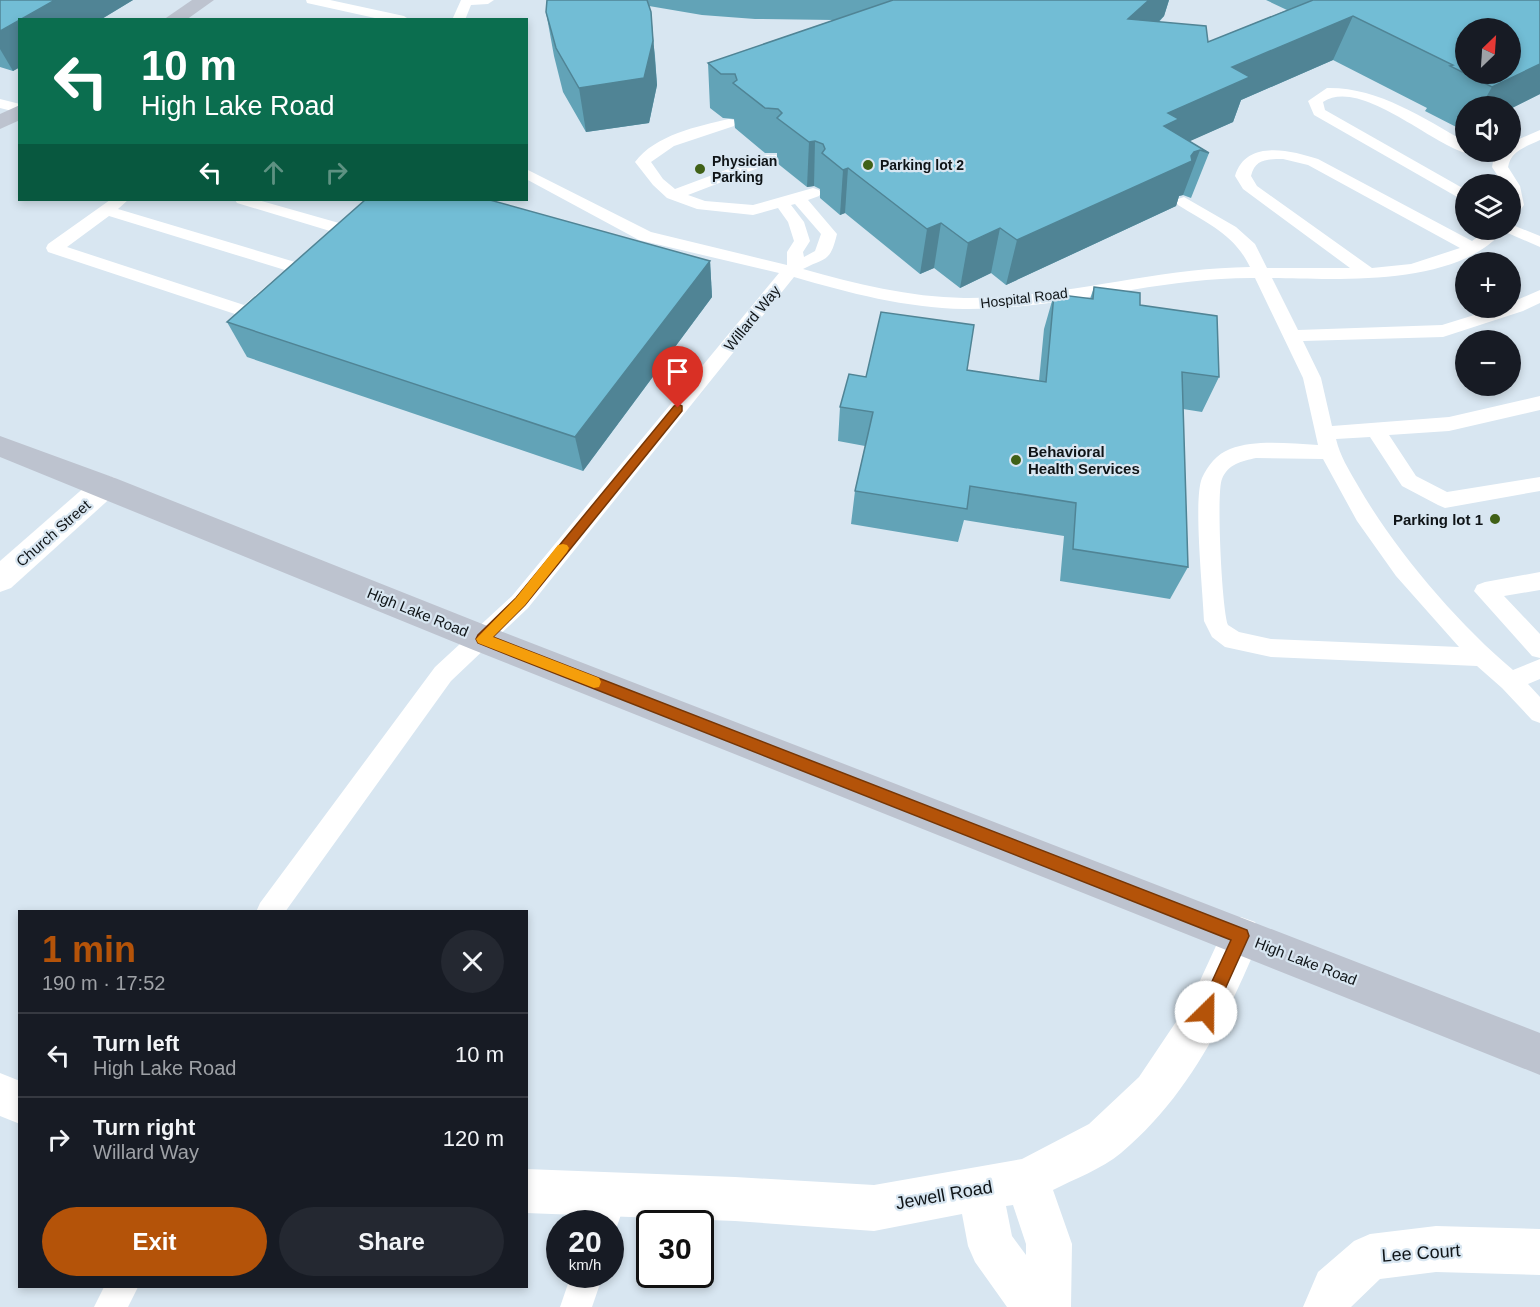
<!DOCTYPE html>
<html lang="en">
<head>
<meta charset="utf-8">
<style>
  body { margin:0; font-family:Arial,sans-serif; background:#242831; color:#f1f3f6; height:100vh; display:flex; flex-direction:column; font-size:22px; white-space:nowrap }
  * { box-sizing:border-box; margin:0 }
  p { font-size:20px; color:#9ea1a6 }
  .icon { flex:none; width:33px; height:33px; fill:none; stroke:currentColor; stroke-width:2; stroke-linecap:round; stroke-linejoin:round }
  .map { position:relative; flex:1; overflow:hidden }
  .drawer { position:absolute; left:18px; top:910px; width:510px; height:378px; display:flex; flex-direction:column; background:#171b24; border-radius:0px; box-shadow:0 3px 9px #0003 }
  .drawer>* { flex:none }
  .hud { position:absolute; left:18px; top:18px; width:510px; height:183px; border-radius:0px; box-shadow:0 3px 9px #0003; background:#0b6e4f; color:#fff; overflow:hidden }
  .needle { width:39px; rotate:25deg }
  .fabs { position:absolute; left:1455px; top:18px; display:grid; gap:12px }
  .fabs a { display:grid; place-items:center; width:66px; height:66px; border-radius:50%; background:#171b24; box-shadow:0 3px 9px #0003; font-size:30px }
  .speed { position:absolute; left:546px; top:1210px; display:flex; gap:12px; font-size:30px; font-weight:700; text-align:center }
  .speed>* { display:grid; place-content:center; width:78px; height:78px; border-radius:50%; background:#171b24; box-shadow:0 3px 9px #0003; line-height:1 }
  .speed small { font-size:15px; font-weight:400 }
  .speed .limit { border:3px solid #111; border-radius:9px; background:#fff; color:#111 }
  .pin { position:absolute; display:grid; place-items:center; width:51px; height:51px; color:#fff; margin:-62px -26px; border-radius:50% 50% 50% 0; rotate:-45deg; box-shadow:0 0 6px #0007 }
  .pin .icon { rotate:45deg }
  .me { position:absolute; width:66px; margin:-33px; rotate:23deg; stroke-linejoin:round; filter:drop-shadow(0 0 4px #0008) }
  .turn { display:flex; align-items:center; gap:21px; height:126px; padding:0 24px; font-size:27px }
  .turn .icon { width:78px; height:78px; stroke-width:2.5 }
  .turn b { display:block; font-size:42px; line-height:51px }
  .lanes { display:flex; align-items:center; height:57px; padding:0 24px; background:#0003; justify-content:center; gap:30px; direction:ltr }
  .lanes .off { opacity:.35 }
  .round { display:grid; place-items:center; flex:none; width:63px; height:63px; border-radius:32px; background:#242831 }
  .overview { display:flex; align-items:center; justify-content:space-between; height:102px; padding:0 24px }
  h1 { font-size:36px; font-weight:600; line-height:45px; color:#b45309 }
  .cta { display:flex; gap:12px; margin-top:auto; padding:12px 24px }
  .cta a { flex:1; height:69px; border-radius:36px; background:#b45309; color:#fff; font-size:24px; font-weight:600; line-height:69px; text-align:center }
  .cta a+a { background:#242831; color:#f1f3f6 }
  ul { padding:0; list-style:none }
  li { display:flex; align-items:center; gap:18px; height:84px; padding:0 24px; border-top:2px solid #363941 }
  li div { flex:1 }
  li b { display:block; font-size:22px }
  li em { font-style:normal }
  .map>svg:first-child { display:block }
</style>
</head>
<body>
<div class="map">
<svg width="1540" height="1307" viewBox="0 0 1540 1307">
  <rect width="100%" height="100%" fill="#d8e6f1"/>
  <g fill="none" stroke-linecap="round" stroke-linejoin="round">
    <g fill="#fff" fill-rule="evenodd">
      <polygon points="306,0 330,0 404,16 410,20 384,20 307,3"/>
      <polygon points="461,0 494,0 488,4 471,5 465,20 452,20"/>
      <path d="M1327 88C1378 87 1423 118 1466 142V152H1470L1466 153C1430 143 1359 77 1323 102L1325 110 1466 190V202L1314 115 1308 101Z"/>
      <polygon points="0,99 20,104 20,113 0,108"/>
      <path d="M729 119 734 120 736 123 734 126 674 146 651 162 663 179 675 189 766 155H776L779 158 776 161 688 195 705 201 753 205 813 188 819 190 821 193 819 196 808 200 837 234C830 263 826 257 803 269 856 284 909 297 964 298 1060 299 1154 268 1250 267 1234 234 1208 224 1178 205L1176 202 1178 199 1184 197 1236 227 1255 244 1267 268H1350L1243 189 1235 176C1246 139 1290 150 1318 159L1472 241 1487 230H1510V224L1540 236V247L1503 231C1456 287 1339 279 1272 278L1298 330 1442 325 1497 308H1510V303L1540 290V303L1523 311 1443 337 1303 341 1321 378 1332 426 1449 417 1540 396V410L1449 431 1389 435 1416 476 1447 492 1540 477V491L1445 508 1438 505 1402 486 1370 437 1336 439C1340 456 1349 470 1357 484 1394 549 1456 622 1513 670L1540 659V679L1528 684 1540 697V723L1532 720 1502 688 1477 666 1271 657 1225 647 1212 637 1204 621C1203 593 1193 499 1202 478 1208 465 1217 454 1230 449 1257 439 1290 444 1318 445L1303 378 1255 278C1157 277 1062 310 964 309 906 308 849 293 794 277L528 608 451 681 285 912H256L260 903 435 667 512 596 779 273 639 240 526 179V169L651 232 787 265V252L794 241 788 222 778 208 753 215 697 209 667 198 653 185 635 162C655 135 698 126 729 119ZM1283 159 1308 165 1460 248 1411 264 1372 268 1257 186 1251 176C1255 159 1267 159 1283 159ZM795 204 821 234 815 251 804 257 803 252 810 241 804 222 791 205ZM1256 458 1323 459 1357 521 1396 576 1459 647 1271 639 1239 632 1228 625C1222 611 1216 492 1222 479 1228 464 1242 461 1256 458Z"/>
      <path d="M1540 130V140C1526 147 1511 150 1508 167L1520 186 1524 205 1516 216 1510 218V184H1503L1492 167 1494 156 1498 152H1510V143Z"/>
      <path d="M110 200H128L118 209 295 262 330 231 237 203 235 200H258L339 223 367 200H384L253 316 247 318 48 252 46 248 48 244ZM109 216 285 270 244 305 67 247Z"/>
      <polygon points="1540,572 1540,590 1504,596 1540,634 1540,658 1532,656 1474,591 1477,585 1485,582"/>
      <polygon points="613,1179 624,1183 628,1194 614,1235 610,1236 610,1224 588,1224 602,1183"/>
      <polygon points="571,1275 603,1275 592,1307 560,1307"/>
      <polygon points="104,1287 138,1287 128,1307 94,1307"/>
    </g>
    <g fill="#fff" fill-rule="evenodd">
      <polygon points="105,475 115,478 120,486 115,494 11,588 0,592 0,561 95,478"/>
      <path d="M1241 917 1255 922 1261 936C1227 1017 1189 1096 1121 1153 1102 1169 1074 1179 1053 1190L1072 1244 1071 1307H1007L975 1262 968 1246 962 1214 874 1231 735 1221 526 1213V1169L735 1177 874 1185 1022 1159 1089 1124 1139 1077 1192 998 1227 922ZM1013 1205 1026 1244V1255L1012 1236 1006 1206Z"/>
      <polygon points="0,1073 20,1081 20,1124 0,1116"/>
      <polygon points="1436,1226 1540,1229 1540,1275 1436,1272 1380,1279 1351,1307 1303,1307 1318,1272 1354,1241 1370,1234"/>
    </g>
    <g fill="#bdc3cf" fill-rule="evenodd">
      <polygon points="192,0 214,0 186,20 163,20"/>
      <polygon points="20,105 20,120 0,129 0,114"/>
      <polygon points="0,436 115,478 495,629 1540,1033 1540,1075 471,649 0,457"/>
    </g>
  </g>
  <g fill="#62a3b7">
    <polygon points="0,0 133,0 100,20 20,20 20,67 13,71 0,67"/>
    <polygon points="547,0 1169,0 1164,16 1159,22 1208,42 1287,10 1266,0 1540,0 1540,94 1510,109 1510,106 1466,106 1466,132 1425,111 1427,108 1333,60 1241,100 1233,122 1189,141 1209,153 1191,198 1183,195 1179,196 1176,206 1006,285 991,273 960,288 934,268 920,274 845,213 840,215 820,198 820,189 814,186 807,187 777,163 777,153 765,153 735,128 734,119 723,118 710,108 708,63 834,20 755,19 702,15 649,6 655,56 657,85 649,123 586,132 563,92 554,56 546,12"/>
    <polygon points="710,261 712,297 583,471 247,357 227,322"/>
    <polygon points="1094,287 1140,305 1219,377 1202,412 1183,409 1188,567 1170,599 1060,581 1064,536 964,520 958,542 851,524 855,491 865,446 838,441 840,407 866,377 967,370 1039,381 1044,329 1054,294 1090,299"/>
  </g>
  <g fill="#508495">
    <polygon points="55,0 133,0 100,20 20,20"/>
    <polygon points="1149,0 1169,0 1164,16 1116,63 1128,19"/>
    <polygon points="651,12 657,85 649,123 586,132 579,88"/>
    <polygon points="1353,16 1333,60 1241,100 1233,122 1168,151 1149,171 1168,113 1232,67"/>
    <polygon points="20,20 20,67 13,71 0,49 0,31"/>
    <polygon points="1540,64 1540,94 1510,109 1510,106 1481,106 1492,87"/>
    <polygon points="815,141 814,186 807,187 809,142"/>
    <polygon points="1200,150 1183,195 1179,196 1176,206 1006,285 1017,240 1191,156 1194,152"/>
    <polygon points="848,168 845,213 840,215 843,170"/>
    <polygon points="941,223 934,268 920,274 927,229"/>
    <polygon points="1000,228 991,273 960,288 968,243"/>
    <polygon points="710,261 712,297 583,471 575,437"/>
  </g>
  <g fill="#72bdd5" stroke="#508495" stroke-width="1.5" fill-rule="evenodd">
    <polygon points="0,0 55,0 0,31"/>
    <polygon points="547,0 647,0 651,12 653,41 644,78 579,88 556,48 546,12"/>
    <path d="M893 0H1149L1128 19 1206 26 1208 42 1313 0H1540V64L1492 87 1450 66 1453 65 1353 16 1232 67 1250 77 1168 113 1179 119 1164 126 1209 153 1200 150 1194 152 1191 156 1192 161 1017 240 1000 228 968 243 941 223 927 229 848 168 843 170 822 153 825 149 823 144 815 141 809 142 777 118 782 113 778 109 765 108 733 83 737 80 735 74H721L708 63ZM1466 28H1510V74H1466Z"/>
    <polygon points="365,200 490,200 710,261 575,437 227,322"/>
    <polygon points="1094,287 1140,293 1140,305 1217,316 1219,377 1182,372 1188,567 1073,549 1076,503 970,486 967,509 855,491 873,412 840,407 849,374 866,377 881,312 974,325 967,370 1046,382 1054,294 1093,299"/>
  </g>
  <polygon fill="#b45309" stroke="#753606" stroke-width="1.5" points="678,404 682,406 682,411 525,605 493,637 1247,930 1249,936 1212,1018 1206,1021 1200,1018 1198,1012 1231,940 478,643 476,639 478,635 516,598 674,406"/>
  <polygon fill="#f59e0b" points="563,544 567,545 569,548 567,552 525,605 493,637 599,678 601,682 599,687 594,688 478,643 476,639 516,598 558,545"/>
  <g fill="#406117" stroke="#d8e6f1" stroke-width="2">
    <circle cx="868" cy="165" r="6"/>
    <circle cx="700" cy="169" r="6"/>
    <circle cx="1016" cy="460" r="6"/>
    <circle cx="1495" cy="519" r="6"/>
  </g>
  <g text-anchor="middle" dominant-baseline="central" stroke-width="4.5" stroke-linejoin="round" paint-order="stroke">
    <g font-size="14" font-weight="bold" fill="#0f1417" stroke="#d8e6f1" text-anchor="start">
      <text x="712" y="161">Physician<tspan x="712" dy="16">Parking</tspan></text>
      <text x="880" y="165">Parking lot 2</text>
    </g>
    <g font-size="14" fill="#0f1417" stroke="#d8e6f1">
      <text transform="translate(1024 298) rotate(-7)">Hospital Road</text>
    </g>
    <g font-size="15" fill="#0f1417" stroke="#d8e6f1">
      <text transform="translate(752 318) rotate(-51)">Willard Way</text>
      <text transform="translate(53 533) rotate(-41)">Church Street</text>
      <text transform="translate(418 612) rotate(22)">High Lake Road</text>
      <text transform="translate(1306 961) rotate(21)">High Lake Road</text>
    </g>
    <g font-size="15" font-weight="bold" fill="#0f1417" stroke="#d8e6f1" text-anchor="start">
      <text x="1028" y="451">Behavioral<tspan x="1028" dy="17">Health Services</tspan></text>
      <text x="1483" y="519" text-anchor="end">Parking lot 1</text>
    </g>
    <g font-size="18" fill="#0f1417" stroke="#d8e6f1">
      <text transform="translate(944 1195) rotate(-10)">Jewell Road</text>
      <text transform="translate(1421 1253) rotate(-4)">Lee Court</text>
    </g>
  </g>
</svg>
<div class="fabs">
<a><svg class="needle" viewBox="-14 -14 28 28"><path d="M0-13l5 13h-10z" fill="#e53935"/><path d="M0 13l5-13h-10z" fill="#9ea1a6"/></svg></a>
<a><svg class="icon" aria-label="sound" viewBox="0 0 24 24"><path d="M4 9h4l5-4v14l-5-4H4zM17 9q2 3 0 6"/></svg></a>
<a><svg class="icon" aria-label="layers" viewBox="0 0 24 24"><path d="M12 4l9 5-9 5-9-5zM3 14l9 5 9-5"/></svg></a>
<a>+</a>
<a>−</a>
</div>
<div class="speed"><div>20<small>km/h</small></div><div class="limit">30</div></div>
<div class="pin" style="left:678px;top:408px;background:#d93025"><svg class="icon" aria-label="arrive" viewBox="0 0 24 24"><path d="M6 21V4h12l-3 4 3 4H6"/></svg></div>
<svg class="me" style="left:1206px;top:1012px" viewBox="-20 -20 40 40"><circle r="19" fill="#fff"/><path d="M0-13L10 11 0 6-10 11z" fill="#b45309"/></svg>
<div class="hud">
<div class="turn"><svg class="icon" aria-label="left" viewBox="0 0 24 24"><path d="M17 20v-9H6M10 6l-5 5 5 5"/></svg><div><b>10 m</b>High Lake Road</div></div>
<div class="lanes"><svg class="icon" aria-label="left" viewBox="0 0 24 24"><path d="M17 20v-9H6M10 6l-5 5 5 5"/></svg><svg class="icon off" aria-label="ahead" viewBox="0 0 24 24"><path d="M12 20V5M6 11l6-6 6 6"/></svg><svg class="icon off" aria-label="right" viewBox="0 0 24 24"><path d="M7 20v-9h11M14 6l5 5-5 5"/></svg></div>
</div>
<section class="drawer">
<div class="overview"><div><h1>1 min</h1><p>190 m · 17:52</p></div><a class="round"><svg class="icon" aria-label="close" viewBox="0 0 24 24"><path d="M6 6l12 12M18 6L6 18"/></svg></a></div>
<ul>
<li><svg class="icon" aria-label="left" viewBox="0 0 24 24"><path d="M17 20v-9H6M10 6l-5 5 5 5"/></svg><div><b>Turn left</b><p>High Lake Road</p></div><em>10 m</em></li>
<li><svg class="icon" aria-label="right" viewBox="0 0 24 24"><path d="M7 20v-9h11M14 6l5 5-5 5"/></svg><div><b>Turn right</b><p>Willard Way</p></div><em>120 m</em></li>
</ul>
<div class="cta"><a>Exit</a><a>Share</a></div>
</section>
</div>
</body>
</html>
